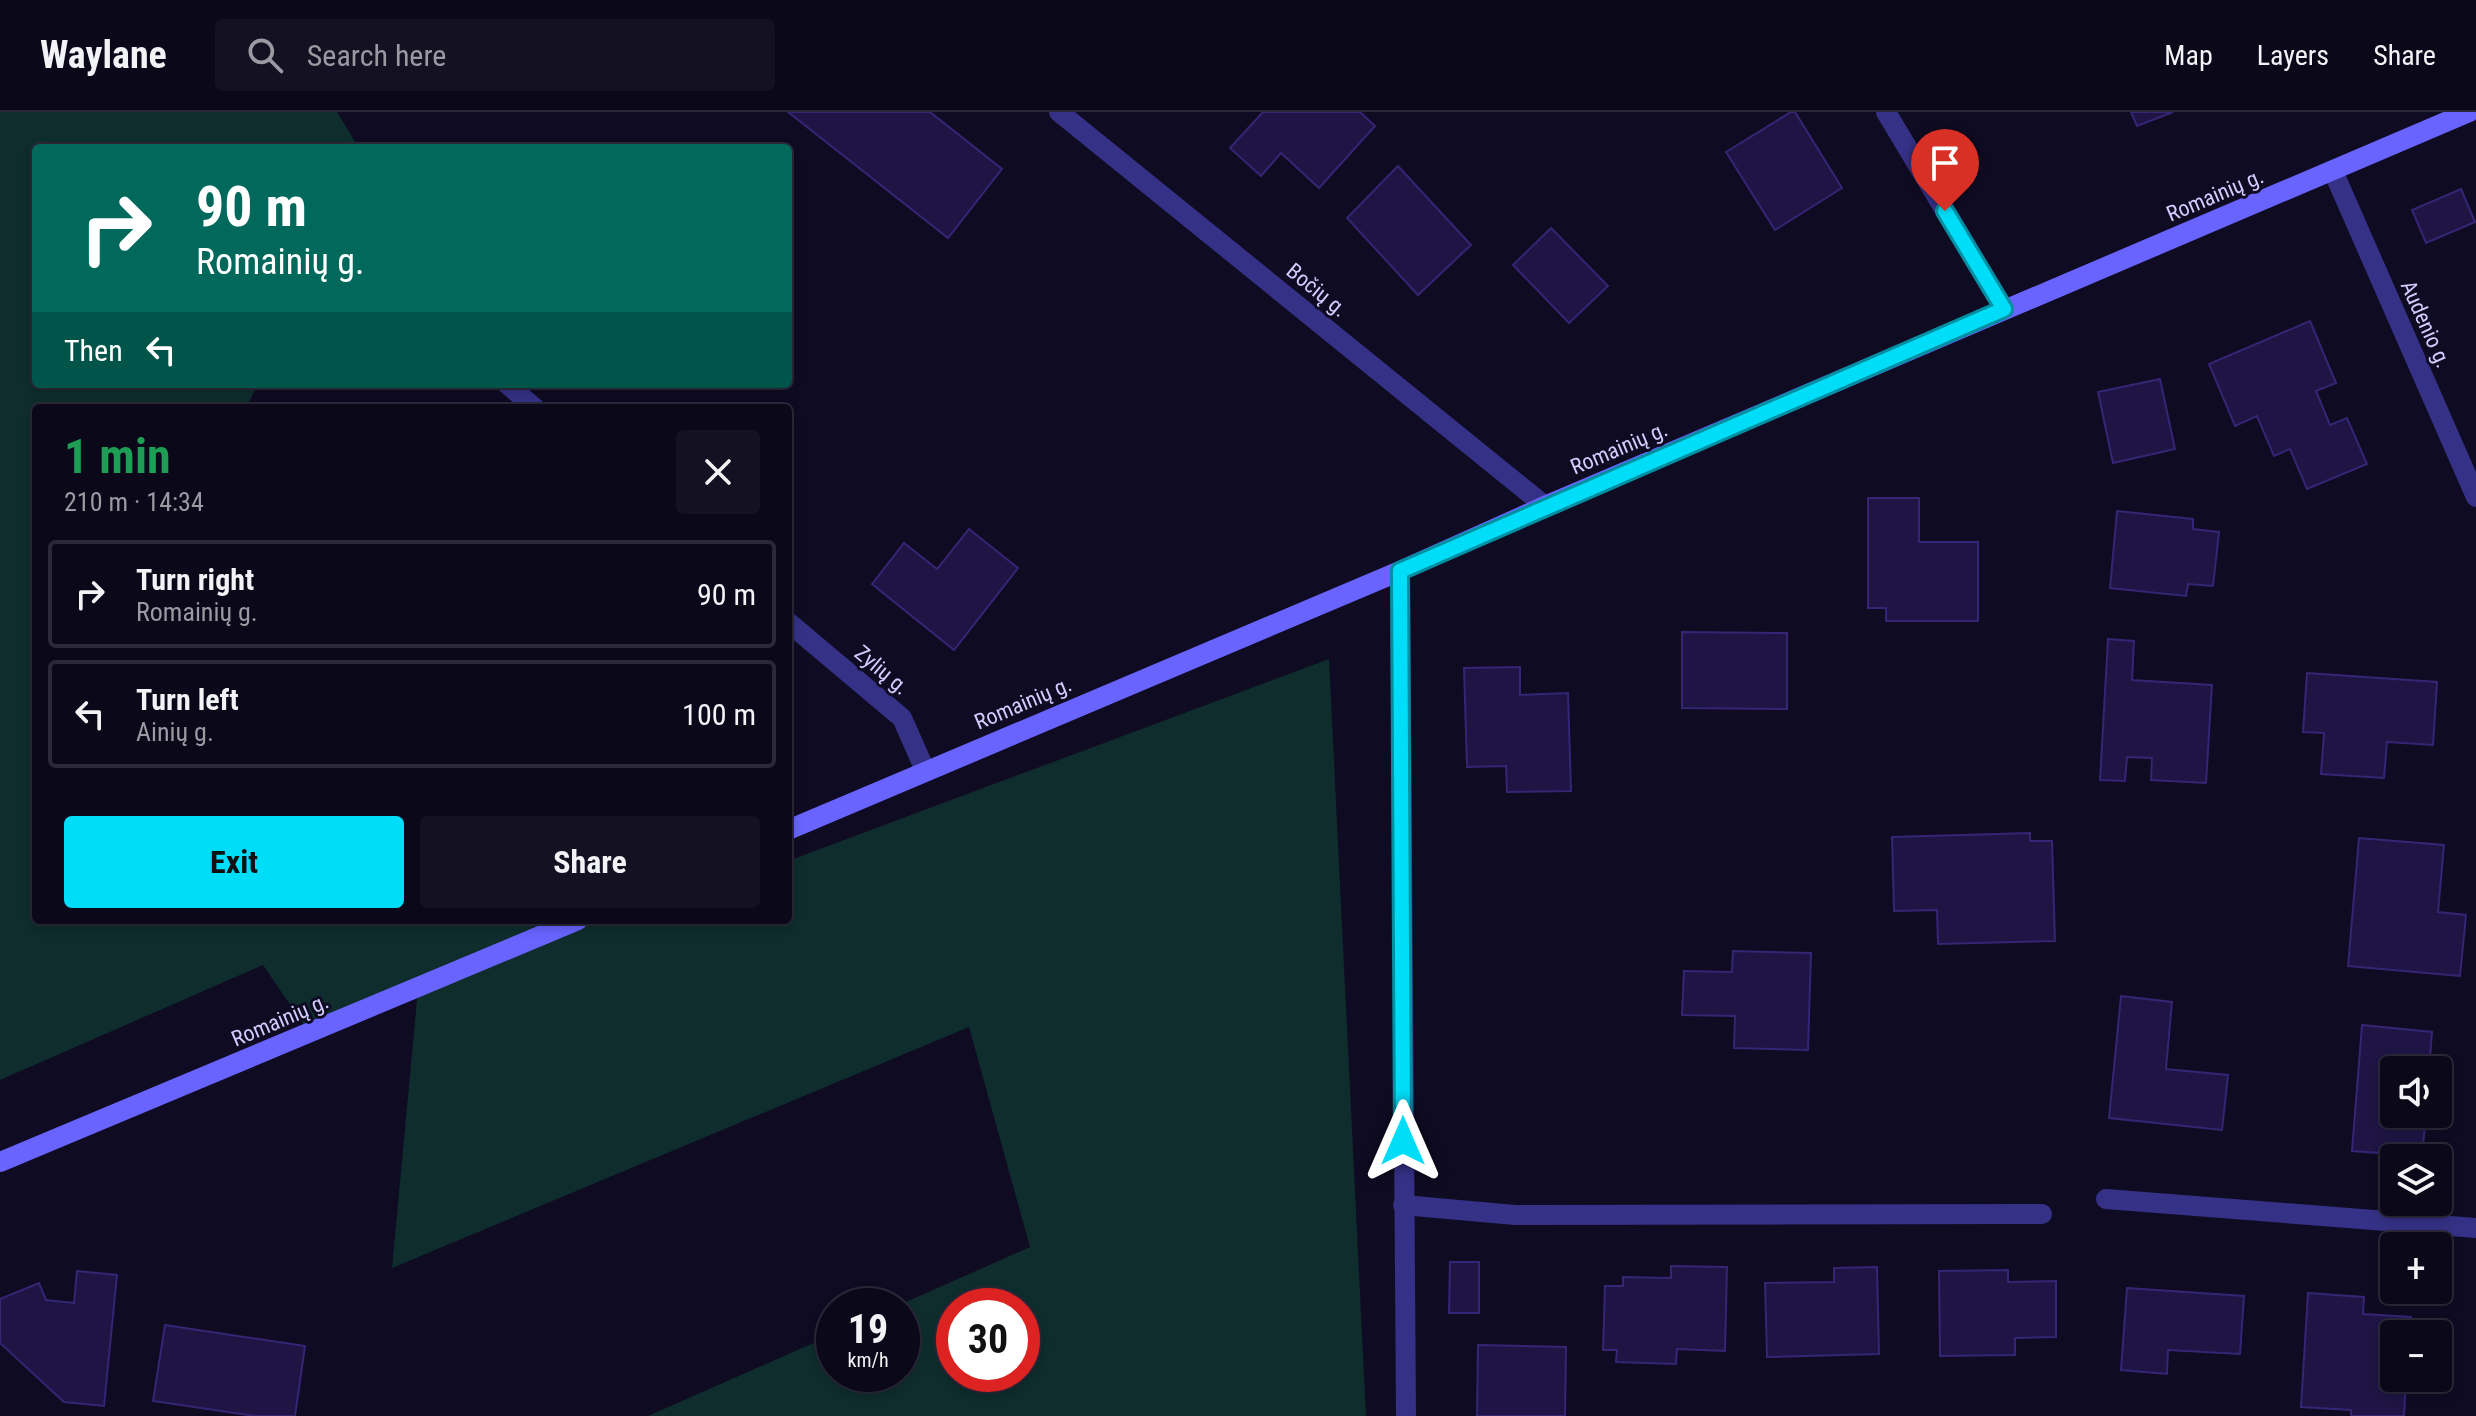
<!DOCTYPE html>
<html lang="en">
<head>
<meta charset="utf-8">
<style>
  body { margin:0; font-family:"Roboto Condensed",sans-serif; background:#141123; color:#f1f3f6; height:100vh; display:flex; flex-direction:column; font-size:30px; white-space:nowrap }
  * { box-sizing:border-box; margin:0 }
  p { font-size:26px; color:#9a9aa2 }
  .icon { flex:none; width:44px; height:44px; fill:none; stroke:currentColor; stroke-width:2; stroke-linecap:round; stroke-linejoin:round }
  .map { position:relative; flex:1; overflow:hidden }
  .side { position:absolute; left:32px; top:292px; width:760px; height:520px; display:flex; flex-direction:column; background:#0b081a; border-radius:8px; box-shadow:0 4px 12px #0003,0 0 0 2px #2b2939 }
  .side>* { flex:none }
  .top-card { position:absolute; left:32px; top:32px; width:760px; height:244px; border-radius:8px; box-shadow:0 4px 12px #0003,0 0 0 2px #2b2939; background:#00695c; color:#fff; overflow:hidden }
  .fabs { position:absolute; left:2380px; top:944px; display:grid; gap:16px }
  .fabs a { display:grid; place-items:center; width:72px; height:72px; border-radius:8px; background:#0b081a; box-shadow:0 4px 12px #0003,0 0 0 2px #2b2939; font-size:40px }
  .speed { position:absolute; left:816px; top:1176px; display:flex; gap:16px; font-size:40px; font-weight:700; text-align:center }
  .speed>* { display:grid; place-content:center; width:104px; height:104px; border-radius:50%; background:#0b081a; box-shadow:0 4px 12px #0003,0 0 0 2px #2b2939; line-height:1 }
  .speed small { font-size:20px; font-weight:400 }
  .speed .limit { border:12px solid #d22; background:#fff; color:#111 }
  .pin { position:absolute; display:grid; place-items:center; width:68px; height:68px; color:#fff; margin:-82px -34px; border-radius:50% 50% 50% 0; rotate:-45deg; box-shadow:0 0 8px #0007 }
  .pin .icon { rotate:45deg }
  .me { position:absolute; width:88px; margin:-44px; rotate:0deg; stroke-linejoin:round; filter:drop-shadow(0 0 6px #0008) }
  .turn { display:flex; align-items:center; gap:28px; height:168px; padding:0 32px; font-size:36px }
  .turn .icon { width:104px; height:104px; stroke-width:2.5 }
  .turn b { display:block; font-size:56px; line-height:68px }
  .then { display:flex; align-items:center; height:76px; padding:0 32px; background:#0003; gap:16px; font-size:30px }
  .round { display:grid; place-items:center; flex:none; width:84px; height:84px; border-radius:8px; background:#141123 }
  .summary { display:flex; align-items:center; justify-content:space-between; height:136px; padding:0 32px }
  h1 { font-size:48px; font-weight:700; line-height:60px; color:#1e9e55 }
  .cta { display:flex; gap:16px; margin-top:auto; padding:16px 32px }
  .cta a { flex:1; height:92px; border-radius:8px; background:#00ddf8; color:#111; font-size:32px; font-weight:700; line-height:92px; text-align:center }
  .cta a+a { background:#141123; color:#f1f3f6 }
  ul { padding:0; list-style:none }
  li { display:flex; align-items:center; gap:24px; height:108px; margin:0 16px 12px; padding:0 16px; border:4px solid #2b2939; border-radius:8px }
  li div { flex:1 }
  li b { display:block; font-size:30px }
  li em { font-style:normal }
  header { display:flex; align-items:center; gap:48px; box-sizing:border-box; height:112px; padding:0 40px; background:#0b081a; border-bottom:2px solid #2b2939 }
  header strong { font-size:38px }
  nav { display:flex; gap:44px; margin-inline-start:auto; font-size:28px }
  .search { width:560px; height:72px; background:#141123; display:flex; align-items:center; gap:20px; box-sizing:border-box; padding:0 28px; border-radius:8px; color:#9a9aa2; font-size:30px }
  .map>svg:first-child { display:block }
</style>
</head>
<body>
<header>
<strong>Waylane</strong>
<div class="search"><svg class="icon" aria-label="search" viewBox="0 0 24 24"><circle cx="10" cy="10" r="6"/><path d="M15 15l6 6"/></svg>Search here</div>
<nav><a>Map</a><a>Layers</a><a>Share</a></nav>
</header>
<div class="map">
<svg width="2476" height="1304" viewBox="0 0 2476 1304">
  <rect width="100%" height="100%" fill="#0f0b23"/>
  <path fill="#0e2d2c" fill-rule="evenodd" d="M0 0H337L359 36H36V272H258L246 296H36V808H788V749L1329 547 1366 1304H648L834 1222V1262H902V1194H897L1030 1135 969 915 392 1156 418 877 310 922 263 853 0 968ZM954 1194H1022V1262H954Z"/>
  <g fill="#1f1545" stroke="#352574" stroke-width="2">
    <polygon points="788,0 930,0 1002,57 948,126"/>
    <polygon points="1263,0 1360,0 1375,14 1319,76 1281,41 1261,64 1230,36"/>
    <polygon points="1791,0 1795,0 1842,76 1775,118 1726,40"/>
    <polygon points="2131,0 2173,0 2137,14"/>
    <polygon points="1398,54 1471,133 1418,183 1347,106"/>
    <polygon points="2461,77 2475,110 2426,131 2412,98"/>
    <polygon points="1551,116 1608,174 1569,211 1513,153"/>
    <polygon points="2310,209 2336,271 2316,279 2330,313 2347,306 2367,352 2307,377 2290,337 2274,344 2257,304 2235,314 2209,252"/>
    <polygon points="2160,267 2175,337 2113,351 2098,280"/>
    <polygon points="1868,386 1919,386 1919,430 1978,430 1978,509 1886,509 1886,496 1868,496"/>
    <polygon points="2117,399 2193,407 2193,417 2219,420 2213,474 2188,472 2186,484 2110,476"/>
    <polygon points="969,417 1018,456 954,538 872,472 904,431 937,457"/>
    <polygon points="1682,520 1787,521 1787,597 1682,596"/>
    <polygon points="2108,527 2134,529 2132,568 2212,573 2206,671 2151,668 2152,646 2127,645 2125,669 2100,668"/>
    <polygon points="1520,555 1520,583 1568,581 1571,679 1507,680 1506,654 1467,655 1464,556"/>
    <polygon points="2307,561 2437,570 2433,633 2387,630 2384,666 2321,662 2324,621 2303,620"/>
    <polygon points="2030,721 2030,729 2052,729 2055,829 1938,832 1937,798 1894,799 1892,725"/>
    <polygon points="2359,726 2444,733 2438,800 2466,803 2460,864 2348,854"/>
    <polygon points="1733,839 1811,841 1808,938 1734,936 1735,904 1682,903 1684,859 1732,860"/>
    <polygon points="2121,884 2172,890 2166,957 2228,963 2222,1018 2109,1006"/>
    <polygon points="2362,913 2432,920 2429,958 2394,958 2394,1002 2426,1002 2422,1044 2352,1039"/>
    <polygon points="1450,1150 1479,1150 1479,1201 1449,1201"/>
    <polygon points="1671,1154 1727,1155 1725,1239 1677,1237 1676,1252 1616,1250 1617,1238 1603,1238 1605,1174 1623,1174 1623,1165 1671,1166"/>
    <polygon points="1877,1155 1879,1242 1767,1245 1765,1171 1834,1170 1834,1156"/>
    <polygon points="2008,1158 2008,1170 2056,1169 2056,1225 2015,1226 2015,1243 1940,1244 1939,1159"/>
    <polygon points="77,1159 117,1163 104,1294 64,1290 0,1231 0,1187 39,1171 46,1188 74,1191"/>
    <polygon points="2127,1176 2244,1184 2240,1242 2168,1238 2167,1262 2121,1258"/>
    <polygon points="2308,1181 2364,1185 2363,1202 2411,1205 2410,1222 2394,1222 2394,1266 2406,1266 2404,1304 2351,1304 2351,1298 2301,1295"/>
    <polygon points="165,1213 305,1234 295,1304 255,1304 153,1289"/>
    <polygon points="1478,1233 1566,1235 1565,1304 1477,1304"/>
  </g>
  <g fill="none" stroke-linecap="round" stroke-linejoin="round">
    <g stroke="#353186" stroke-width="20">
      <polyline points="1059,0 1545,394"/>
      <polyline points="1886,0 2004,197"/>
      <polyline points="2333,59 2476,385"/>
      <polyline points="507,272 535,296"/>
      <polyline points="1400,459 1406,1304"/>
      <polyline points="788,510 902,606 925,658"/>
      <polyline points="2106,1087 2476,1116"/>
      <polyline points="1403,1093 1515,1103 2042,1102"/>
    </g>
    <g stroke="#6964ff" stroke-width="20">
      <polyline points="788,718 1400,459 1545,394 2469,0"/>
      <polyline points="0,1050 578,808"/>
    </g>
  </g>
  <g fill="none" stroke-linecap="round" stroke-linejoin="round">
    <g stroke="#0090a1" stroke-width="20">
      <polyline id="route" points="1403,1029 1400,459 2004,197 1945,99"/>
    </g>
    <use href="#route" stroke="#00ddf8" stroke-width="14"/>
  </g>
  <g text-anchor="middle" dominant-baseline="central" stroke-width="6" stroke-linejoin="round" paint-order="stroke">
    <g font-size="22" fill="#d3cdff" stroke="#0f0b23">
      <text transform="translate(2215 83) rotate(-23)">Romainių g.</text>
      <text transform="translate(1317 178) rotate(39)">Bočių g.</text>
      <text transform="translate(2426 212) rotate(66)">Audenio g.</text>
      <text transform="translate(1619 336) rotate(-23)">Romainių g.</text>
      <text transform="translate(882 558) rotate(40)">Zylių g.</text>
      <text transform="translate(1023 591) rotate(-23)">Romainių g.</text>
      <text transform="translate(280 908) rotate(-23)">Romainių g.</text>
    </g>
  </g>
</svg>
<div class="fabs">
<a><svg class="icon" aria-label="sound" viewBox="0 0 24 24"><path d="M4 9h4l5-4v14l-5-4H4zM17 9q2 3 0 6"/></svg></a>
<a><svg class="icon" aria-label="layers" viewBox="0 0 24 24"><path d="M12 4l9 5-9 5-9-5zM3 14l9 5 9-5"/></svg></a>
<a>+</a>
<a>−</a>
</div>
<div class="speed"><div>19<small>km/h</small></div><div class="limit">30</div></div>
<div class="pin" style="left:1945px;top:99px;background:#d93025"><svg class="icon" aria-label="arrive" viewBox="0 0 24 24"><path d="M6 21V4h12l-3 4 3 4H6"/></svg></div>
<svg class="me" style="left:1403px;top:1029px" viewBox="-20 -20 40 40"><path d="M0-17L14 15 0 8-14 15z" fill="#00ddf8" stroke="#fff" stroke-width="4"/></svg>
<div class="top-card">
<div class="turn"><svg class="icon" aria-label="right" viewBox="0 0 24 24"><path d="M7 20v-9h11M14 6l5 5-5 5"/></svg><div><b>90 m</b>Romainių g.</div></div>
<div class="then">Then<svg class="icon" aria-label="left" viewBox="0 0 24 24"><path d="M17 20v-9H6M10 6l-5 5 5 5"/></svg></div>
</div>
<section class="side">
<div class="summary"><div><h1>1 min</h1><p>210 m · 14:34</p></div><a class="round"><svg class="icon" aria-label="close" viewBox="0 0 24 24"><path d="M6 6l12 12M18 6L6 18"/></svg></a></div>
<ul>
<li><svg class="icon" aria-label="right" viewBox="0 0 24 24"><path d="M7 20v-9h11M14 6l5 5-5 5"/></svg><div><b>Turn right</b><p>Romainių g.</p></div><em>90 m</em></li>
<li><svg class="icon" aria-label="left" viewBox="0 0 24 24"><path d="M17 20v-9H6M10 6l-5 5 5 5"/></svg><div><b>Turn left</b><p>Ainių g.</p></div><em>100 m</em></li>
</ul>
<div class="cta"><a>Exit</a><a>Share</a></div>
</section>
</div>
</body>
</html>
